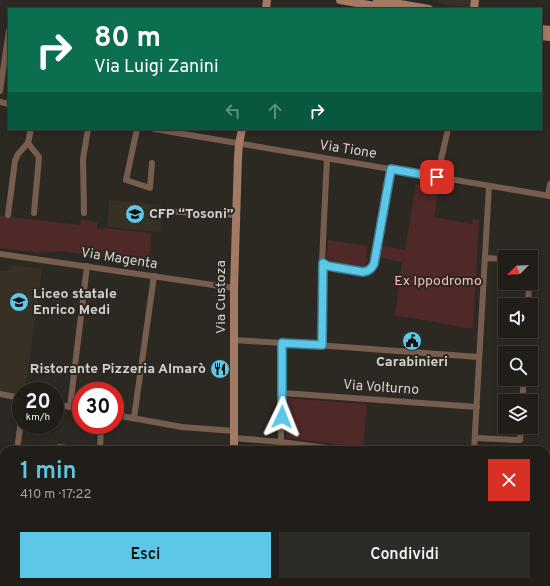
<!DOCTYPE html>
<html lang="it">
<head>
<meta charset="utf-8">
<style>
  body { margin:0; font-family:Overpass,sans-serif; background:#2d2b27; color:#f1f3f6; height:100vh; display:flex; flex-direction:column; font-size:15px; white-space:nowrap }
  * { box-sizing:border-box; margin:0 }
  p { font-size:13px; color:#a2a2a2 }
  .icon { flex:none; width:22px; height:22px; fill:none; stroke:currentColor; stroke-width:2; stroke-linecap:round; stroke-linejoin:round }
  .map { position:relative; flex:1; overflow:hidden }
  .side { position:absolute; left:0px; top:446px; width:550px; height:140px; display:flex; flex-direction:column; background:#211e1a; border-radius:12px 12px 0 0; box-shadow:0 2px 6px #0003,0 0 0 1px #3e3c39 }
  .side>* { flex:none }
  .top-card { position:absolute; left:8px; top:8px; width:534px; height:122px; border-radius:0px; box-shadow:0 2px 6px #0003,0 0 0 1px #3e3c39; background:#0b6e4f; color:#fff; overflow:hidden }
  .needle { width:26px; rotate:246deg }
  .fabs { position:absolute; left:498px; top:250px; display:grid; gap:8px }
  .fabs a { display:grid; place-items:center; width:40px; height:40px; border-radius:0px; background:#211e1a; box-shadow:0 2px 6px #0003,0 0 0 1px #3e3c39; font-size:20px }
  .speed { position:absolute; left:12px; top:382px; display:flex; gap:8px; font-size:20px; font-weight:700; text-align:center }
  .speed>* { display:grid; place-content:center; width:52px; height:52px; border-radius:50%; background:#211e1a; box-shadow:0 2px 6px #0003,0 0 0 1px #3e3c39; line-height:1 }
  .speed small { font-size:10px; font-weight:400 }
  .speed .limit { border:6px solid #d22; background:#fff; color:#111 }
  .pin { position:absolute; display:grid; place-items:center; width:34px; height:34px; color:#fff; margin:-17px; border-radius:8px; box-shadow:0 2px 6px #0006 }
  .me { position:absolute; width:44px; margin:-22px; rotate:2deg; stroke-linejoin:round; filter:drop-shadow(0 0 3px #0008) }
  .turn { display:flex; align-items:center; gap:14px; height:84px; padding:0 20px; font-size:18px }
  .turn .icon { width:52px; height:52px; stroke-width:2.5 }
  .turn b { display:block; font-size:28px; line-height:34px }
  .lanes { display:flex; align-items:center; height:38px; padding:0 20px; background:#0003; justify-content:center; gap:20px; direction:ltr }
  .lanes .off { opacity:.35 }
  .round { display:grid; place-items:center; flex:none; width:42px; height:42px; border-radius:0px; background:#2d2b27 }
  .overview { display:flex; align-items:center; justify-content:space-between; height:68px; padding:0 20px }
  h1 { font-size:24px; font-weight:600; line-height:30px; color:#5dc7e8 }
  .primary-button { display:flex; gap:8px; margin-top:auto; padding:8px 20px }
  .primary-button a { flex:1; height:46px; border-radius:0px; background:#5dc7e8; color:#111; font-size:16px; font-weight:600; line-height:46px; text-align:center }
  .primary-button a+a { background:#2d2b27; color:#f1f3f6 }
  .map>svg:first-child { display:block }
</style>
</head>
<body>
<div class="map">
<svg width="550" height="586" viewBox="0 0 550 586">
  <rect width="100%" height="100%" fill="#2c2822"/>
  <g fill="#373025">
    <polygon points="439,0 472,0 471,8 438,3"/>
    <polygon points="109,200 161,205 161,232 107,227"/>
    <polygon points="10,265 42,269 25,391 21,391 21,396 0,392 0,270 8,271"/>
  </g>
  <g fill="#4f2928">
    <polygon points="416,184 430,186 430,191 438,192 434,217 473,224 473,219 479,220 473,329 395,315 402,262 379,257 381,245 405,250"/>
    <polygon points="0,216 80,225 81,220 97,222 97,229 103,230 104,228 151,233 150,267 101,257 61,251 42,253 0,248"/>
    <polygon points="328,240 367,246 366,257 368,258 366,265 363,268 331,262 327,258"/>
    <polygon points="286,398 367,404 363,448 287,438"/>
    <polygon points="4,460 4,497 2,511 0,510 0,462"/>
    <polygon points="0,513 4,513 4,554 0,578"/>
  </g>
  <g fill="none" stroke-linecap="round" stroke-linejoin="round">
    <g stroke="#775d4e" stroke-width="6">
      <polyline points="0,91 9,30"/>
      <polyline points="0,102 9,104"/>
      <polyline points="137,129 126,180 150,188 152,163"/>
      <polyline points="154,129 550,196"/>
      <polyline points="28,143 39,157 34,213"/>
      <polyline points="327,159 322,261 325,265 363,272 368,271 374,263 391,169"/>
      <polyline points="437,177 448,129"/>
      <polyline points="548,196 550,184"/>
      <polyline points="161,211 236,215"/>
      <polyline points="84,213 83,159 88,129"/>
      <polyline points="8,215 15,161 18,154 28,143 31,129"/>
      <polyline points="0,254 234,288"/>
      <polyline points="485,258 505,259"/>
      <polyline points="528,305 529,283"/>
      <polyline points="234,340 330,346 479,357"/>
      <polyline points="322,345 323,263"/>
      <polyline points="283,393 477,407"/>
      <polyline points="0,394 21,398"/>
      <polyline points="522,401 524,379"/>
      <polyline points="55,404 81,409"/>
      <polyline points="70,407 87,266"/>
      <polyline points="115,415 182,427 234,431"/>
      <polyline points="134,418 154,276"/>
      <polyline points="234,438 281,442 343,450"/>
      <polyline points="475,438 520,440 521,427"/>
      <polyline points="281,442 282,343"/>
      <polyline points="17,450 21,421"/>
      <polyline points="54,450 59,447 79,450"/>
      <polyline points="100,450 101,425"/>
      <polyline points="474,450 489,186"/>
      <polyline points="547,517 548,535"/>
      <polyline points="3,524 4,520"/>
      <polyline points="546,535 548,535 550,543"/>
      <polyline points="323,582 323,586"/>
      <polyline points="409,582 409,586"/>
      <polyline points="480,582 480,586"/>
    </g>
    <g stroke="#a37a63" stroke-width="8">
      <polyline points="340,0 393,9"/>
      <polyline points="377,0 429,9"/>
      <polyline points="266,9 267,0"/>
      <polyline points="474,9 475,0"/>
      <polyline points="541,29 550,30"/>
      <polyline points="541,36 550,37"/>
      <polyline points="234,450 234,288 238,157 239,144 242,129"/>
      <polyline points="236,582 236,586"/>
    </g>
  </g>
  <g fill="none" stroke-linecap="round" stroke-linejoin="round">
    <g stroke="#3c8197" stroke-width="10">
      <path id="route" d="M282 417V343L322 345 323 263 328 266 363 272C369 271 371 269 374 264L391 169 437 177"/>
    </g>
    <use href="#route" stroke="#5dc7e8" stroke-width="7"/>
  </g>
  <defs>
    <g id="school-disc" transform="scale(1)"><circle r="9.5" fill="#5dc7e8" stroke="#2c2822"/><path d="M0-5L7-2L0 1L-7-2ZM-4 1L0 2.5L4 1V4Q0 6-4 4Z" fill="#111"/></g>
    <g id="civic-disc" transform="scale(1)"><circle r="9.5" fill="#5dc7e8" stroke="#2c2822"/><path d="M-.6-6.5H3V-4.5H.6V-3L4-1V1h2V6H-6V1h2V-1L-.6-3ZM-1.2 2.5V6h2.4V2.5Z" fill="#111"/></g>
    <g id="restaurant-disc" transform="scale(1)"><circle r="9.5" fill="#5dc7e8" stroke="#2c2822"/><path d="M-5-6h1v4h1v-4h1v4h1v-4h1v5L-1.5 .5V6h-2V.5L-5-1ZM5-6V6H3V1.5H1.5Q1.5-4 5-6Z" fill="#111"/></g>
  </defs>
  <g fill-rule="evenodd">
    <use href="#school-disc" x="135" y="214"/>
    <use href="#school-disc" x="19" y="302"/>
    <use href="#civic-disc" x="412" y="341"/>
    <use href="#restaurant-disc" x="220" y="369"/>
  </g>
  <g text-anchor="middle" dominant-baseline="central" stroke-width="4" stroke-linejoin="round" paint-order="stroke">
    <g font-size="14" fill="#d4d1cd" stroke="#2c2822">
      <text transform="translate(348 150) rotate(9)">Via Tione</text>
      <text transform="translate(119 259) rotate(9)">Via Magenta</text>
      <text transform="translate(221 297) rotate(-90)">Via Custoza</text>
      <text transform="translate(381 388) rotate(4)">Via Volturno</text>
    </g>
    <g font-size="14" font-weight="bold" fill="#d4d1cd" stroke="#2c2822" text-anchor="start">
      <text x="149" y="214">CFP “Tosoni”</text>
      <text x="33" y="294">Liceo statale<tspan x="33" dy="16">Enrico Medi</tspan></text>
      <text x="412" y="362" text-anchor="middle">Carabinieri</text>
      <text x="206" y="369" text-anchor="end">Ristorante Pizzeria Almarò</text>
    </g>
    <g font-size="14" fill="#f8bab6" stroke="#2c2822">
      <text x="438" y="281">Ex Ippodromo</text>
    </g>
  </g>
</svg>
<div class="fabs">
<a><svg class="needle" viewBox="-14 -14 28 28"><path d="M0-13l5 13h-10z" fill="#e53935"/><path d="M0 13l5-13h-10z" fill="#a2a2a2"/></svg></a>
<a><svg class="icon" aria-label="sound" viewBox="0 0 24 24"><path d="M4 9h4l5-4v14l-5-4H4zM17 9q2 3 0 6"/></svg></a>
<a><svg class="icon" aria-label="search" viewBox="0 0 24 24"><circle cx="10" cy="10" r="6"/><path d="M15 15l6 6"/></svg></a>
<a><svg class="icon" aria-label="layers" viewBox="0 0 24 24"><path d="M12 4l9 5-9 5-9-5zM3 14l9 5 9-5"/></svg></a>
</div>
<div class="speed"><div>20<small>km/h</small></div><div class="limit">30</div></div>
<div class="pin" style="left:437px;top:177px;background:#d93025"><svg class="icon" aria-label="arrive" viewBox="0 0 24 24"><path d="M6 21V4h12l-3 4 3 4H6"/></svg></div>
<svg class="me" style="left:282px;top:417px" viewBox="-20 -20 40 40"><path d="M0-17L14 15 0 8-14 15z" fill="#5dc7e8" stroke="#fff" stroke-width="4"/></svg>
<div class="top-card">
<div class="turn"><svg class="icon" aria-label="right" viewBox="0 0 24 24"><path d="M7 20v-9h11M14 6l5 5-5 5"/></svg><div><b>80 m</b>Via Luigi Zanini</div></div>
<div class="lanes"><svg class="icon off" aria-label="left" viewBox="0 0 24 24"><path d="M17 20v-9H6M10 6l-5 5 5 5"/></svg><svg class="icon off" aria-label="ahead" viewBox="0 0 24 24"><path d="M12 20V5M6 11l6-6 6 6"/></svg><svg class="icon" aria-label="right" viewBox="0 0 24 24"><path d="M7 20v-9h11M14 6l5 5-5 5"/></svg></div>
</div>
<section class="side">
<div class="overview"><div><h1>1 min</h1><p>410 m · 17:22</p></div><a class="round" style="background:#d93025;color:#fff"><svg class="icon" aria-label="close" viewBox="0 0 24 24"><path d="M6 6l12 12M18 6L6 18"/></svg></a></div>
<div class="primary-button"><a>Esci</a><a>Condividi</a></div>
</section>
</div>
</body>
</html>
